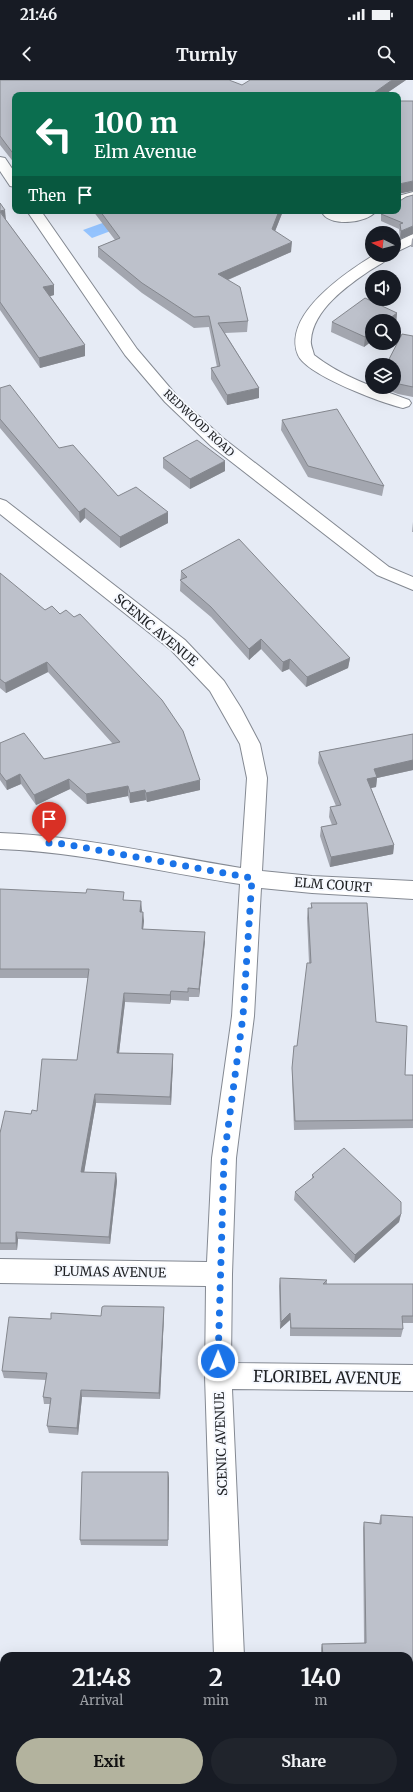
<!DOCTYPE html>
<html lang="en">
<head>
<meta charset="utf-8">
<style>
  body { margin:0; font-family:Merriweather,serif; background:#20242c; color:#f1f3f6; height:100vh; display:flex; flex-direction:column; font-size:15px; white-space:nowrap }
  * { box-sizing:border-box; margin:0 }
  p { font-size:13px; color:#9ea1a6 }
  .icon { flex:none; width:22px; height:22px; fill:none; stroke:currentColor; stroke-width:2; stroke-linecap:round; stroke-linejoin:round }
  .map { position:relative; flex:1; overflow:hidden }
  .details { position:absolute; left:0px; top:1572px; width:413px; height:140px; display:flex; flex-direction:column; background:#171b24; border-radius:12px 12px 0 0; box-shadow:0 4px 16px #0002 }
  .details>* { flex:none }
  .guide { position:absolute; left:12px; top:12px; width:389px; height:122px; border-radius:8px; box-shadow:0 4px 16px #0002; background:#0b6e4f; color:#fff; overflow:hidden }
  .needle { width:26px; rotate:276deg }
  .fabs { position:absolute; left:365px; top:146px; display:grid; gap:8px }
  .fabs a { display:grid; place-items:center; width:36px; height:36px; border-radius:50%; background:#171b24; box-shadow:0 4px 16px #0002; font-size:20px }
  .pin { position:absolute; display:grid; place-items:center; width:34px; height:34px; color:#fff; margin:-41px -17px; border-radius:50% 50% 50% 0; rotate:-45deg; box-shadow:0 0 4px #0007 }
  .pin .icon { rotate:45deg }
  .me { position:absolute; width:44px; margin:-22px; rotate:1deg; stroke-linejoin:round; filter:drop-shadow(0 0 3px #0008) }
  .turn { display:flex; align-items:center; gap:14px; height:84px; padding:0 16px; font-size:18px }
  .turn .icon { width:52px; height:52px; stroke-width:2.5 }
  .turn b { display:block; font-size:28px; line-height:34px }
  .then { display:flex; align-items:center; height:38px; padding:0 16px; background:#0003; gap:8px; font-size:15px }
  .eta { display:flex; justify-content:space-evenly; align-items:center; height:68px; text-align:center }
  .eta b { font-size:24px; font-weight:700; line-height:28px }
  .action { display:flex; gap:8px; margin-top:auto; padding:8px 16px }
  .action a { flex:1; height:46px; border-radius:24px; background:#b3b39e; color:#111; font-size:16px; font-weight:700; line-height:46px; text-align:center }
  .action a+a { background:#20242c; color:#f1f3f6 }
  .status { display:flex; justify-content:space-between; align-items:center; height:28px; padding:0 20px; background:#171b24; direction:ltr }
  .status svg { height:11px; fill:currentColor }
  header { display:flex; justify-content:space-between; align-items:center; height:52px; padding:0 16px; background:#171b24; font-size:18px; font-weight:700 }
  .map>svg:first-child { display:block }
</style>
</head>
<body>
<div class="status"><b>21:46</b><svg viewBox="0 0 49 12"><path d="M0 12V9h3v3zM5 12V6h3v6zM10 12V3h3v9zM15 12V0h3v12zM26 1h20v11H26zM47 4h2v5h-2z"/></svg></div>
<header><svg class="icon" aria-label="back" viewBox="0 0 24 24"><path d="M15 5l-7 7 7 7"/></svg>Turnly<svg class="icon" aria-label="search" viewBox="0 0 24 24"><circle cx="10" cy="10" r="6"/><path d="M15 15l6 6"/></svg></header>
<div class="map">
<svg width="413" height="1712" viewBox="0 0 413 1712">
  <rect width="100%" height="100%" fill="#e6ebf5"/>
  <polygon fill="#94c3fe" points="122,136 132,143 92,158 83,150"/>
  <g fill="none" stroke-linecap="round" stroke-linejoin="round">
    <g stroke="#848992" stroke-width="2">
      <g id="street">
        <polygon points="0,77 5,78 15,93 15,107 10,106 0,91"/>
        <polygon points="413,112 413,121 398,125 398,116"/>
        <polygon points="27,131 41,131 137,269 177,316 223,358 389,487 413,497 413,510 377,495 211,366 165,322 125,275"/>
        <path d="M324 131H338L339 134 355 131H376C368 143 332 147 323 134Z"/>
        <polygon points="413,154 413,164 394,173 394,163"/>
        <path d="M374 175H391C387 182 376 186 369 191 347 206 313 230 311 260 310 264 313 270 314 275 342 297 376 308 409 320L411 323 409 326 403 328C382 323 306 295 298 275 282 235 345 193 374 175Z"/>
        <path d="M0 419 6 421 185 560 224 601 241 628 260 664 267 698 262 791 312 796 413 801V819L312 813 261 808 254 936 236 1078 232 1194 231 1283 413 1285V1311L232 1309 244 1576H214L205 1296 206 1206 0 1203V1179L207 1182 212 1078 232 936 240 804C160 792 82 772 0 769V753C82 756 160 775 241 788L247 698 240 664 210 611 171 570 0 434Z"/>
        <polygon points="219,1708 249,1708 251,1712 219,1712"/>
      </g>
    </g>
    <use href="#street" fill="#fff" fill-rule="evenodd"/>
  </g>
  <g fill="#a3a6af">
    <polygon points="0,0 242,5 406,0 384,15 15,15 15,84 0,65"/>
    <polygon points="398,21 413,21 398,114"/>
    <polygon points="413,115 400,159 399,149 381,141 381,134"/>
    <polygon points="0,123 6,140 54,205 54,215 50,216 85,265 85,276 40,288 0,230"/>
    <polygon points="93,131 283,131 275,151 291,172 228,200 248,241 247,252 225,253 259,308 259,318 227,325 211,299 211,288 217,287 209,247 194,248 142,213 98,177 98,167 115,160"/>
    <polygon points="413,158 413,167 411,167 412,159"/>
    <polygon points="397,233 396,243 394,245 394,241 372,241 372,261 364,267 331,252 332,242"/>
    <polygon points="413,256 413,317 398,314 379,307 394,307 394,285"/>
    <polygon points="0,308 59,368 118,416 168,443 120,468 85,438 80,443 0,348"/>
    <polygon points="282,340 384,406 382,416 308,397 281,350"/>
    <polygon points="163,378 225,391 190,409 163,388"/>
    <polygon points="413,442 413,452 412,452"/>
    <polygon points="181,491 350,578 348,588 306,607 289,589 282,592 261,569 249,580 211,537 180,511"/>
    <polygon points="0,493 200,710 147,722 146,720 130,723 128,716 87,724 70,709 36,725 21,704 7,710 0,700 0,663 44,679 113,664 48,592 6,613 0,608"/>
    <polygon points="413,654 413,690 377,698 376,707 371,708 394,765 393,774 330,787 320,756 321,747 332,745 329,737 330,727 336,726 318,683 319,672"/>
    <polygon points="0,809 125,820 142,830 141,832 144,841 143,849 205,861 199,917 189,917 189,921 171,920 170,924 125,922 119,973 173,974 173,982 171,1025 96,1023 84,1092 116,1093 117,1101 110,1164 18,1159 17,1170 0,1170 0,1053 37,1031 77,980 88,898 0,898"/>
    <polygon points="311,823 405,995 413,995 413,1048 294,1050 292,997 294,966 297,966 309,883 307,838 308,828 311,828"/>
    <polygon points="312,1095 401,1134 399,1142 354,1183 294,1120 295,1112 312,1099"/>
    <polygon points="280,1198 327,1200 327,1204 413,1204 413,1243 402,1243 403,1249 401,1257 290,1256 290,1240 280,1249 279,1206"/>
    <polygon points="164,1227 164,1235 160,1319 82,1317 78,1355 49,1353 47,1346 50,1324 44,1324 43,1317 46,1300 4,1298 2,1291 51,1239 101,1236"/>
    <polygon points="169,1398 168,1466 81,1465 80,1460"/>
    <polygon points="381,1435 413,1437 413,1654 409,1654 409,1576 321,1576 321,1568 322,1564 364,1563 363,1448 364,1442 379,1443"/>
    <rect x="328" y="1708" width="70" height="4"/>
  </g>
  <g fill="#84878e">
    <polygon points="392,0 406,0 384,15 371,15"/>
    <polygon points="413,101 413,111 398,114 399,104"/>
    <polygon points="5,130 6,140 0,131"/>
    <polygon points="279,131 283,131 272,159 272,149"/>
    <polygon points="413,146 413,154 400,159 401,151"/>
    <polygon points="292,162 291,172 218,204 218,194"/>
    <polygon points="54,205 54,215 44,218 43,207"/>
    <polygon points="397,233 396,243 394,245 394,241 386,241"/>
    <polygon points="372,252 372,261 364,267 365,257"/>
    <polygon points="85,265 85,276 40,288 39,278"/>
    <polygon points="259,308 259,318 227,325 227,315"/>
    <polygon points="225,381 225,391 190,409 190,399"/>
    <polygon points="85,428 85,438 80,443 79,432"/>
    <polygon points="168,432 168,443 120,468 120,457"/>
    <polygon points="261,559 261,569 249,580 249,569"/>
    <polygon points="350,578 348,588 306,607 307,597"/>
    <polygon points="290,579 289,589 282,592 283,582"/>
    <polygon points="47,582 48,592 6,613 5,603"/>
    <polygon points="413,680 413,690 377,698 376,707 366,709 367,699 374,689"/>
    <polygon points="20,694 21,704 7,710 6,701"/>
    <polygon points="69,699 70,709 36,725 34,715"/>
    <polygon points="200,700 200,710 147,722 146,713"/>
    <polygon points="128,706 128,716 87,724 86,714"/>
    <polygon points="145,710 146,720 130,723 130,713"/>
    <polygon points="394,765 393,774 330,787 331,777"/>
    <polygon points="141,821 142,830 140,841 140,832"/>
    <polygon points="143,832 144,841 142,858 142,849"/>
    <polygon points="205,852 205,861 199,917 199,909"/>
    <polygon points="171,911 171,920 170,924 170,915"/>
    <polygon points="124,913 125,922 118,981 117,973"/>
    <polygon points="173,974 173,982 171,1025 170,1017"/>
    <polygon points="95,1014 96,1023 83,1099 81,1092"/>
    <polygon points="116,1093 117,1101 110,1164 109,1157"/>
    <polygon points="401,1134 399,1142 354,1183 355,1175"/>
    <polygon points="16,1152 18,1159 17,1170 16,1163"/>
    <polygon points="164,1227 164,1235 160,1319 159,1313"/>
    <polygon points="290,1233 290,1240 280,1249 281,1242"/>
    <polygon points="81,1310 82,1317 78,1355 77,1348"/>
    <polygon points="168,1392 169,1398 168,1466"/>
  </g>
  <g fill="#bdc1cb" stroke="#84878e">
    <polygon points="0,0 229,0 242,5 250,0 392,0 371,15 15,15 15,76 0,56"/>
    <polygon points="398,21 413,21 413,101 399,104 398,104"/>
    <polygon points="413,115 413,146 401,151 400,144 403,143 381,134 385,131 398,131 398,122 406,117"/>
    <polygon points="0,123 5,130 0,131"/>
    <polygon points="100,131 279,131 272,149 292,162 218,194 240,207 248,241 218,243 259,308 227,315 211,288 220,286 209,236 194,237 142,203 98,167 120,158"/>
    <polygon points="0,132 54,205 43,207 85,265 39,278 0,222"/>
    <polygon points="365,218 397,233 386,241 372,241 372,252 365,257 332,242"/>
    <polygon points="402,254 413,256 413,307 399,304 394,302 394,285 386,285"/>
    <polygon points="10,305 59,368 73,365 118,416 136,407 168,432 120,457 85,428 79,432 0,339 0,308"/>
    <polygon points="337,329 384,406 308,386 282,340"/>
    <polygon points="197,360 225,381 190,399 163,378"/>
    <polygon points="239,459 350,578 307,597 290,579 283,582 261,559 249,569 211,527 180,500 187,497 181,491"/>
    <polygon points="0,493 45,530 52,526 60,534 66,530 74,537 80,534 162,620 183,651 200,700 146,713 145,710 130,713 128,706 86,714 69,699 34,715 20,694 6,701 0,693 0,663 24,653 44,679 120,662 47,582 5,603 0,599"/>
    <polygon points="413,654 413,680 374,689 377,697 367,699 394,765 331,777 321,747 337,744 330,727 341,725 319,672"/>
    <polygon points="0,809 86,813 87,809 124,812 123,820 141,821 140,832 143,832 142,849 205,852 199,909 188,908 188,912 171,911 170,915 124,913 117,973 173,974 170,1017 95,1014 81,1092 116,1093 109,1157 16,1152 16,1163 0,1163 0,1053 5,1031 31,1034 32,1030 37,1031 42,979 77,980 89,889 0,889"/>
    <polygon points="311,823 367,823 376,942 407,946 405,995 413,995 413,1040 295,1041 292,988 294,966 297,966 307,883 311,883 308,828 312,828"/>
    <polygon points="344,1068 401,1122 401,1134 355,1175 295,1112 314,1097 312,1095"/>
    <polygon points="280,1198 327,1200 323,1204 413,1204 413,1236 402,1236 403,1249 291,1248 290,1233 281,1242"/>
    <polygon points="104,1226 164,1227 159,1313 81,1310 77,1348 47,1346 51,1318 43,1317 47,1293 2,1291 9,1237 51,1239 51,1233 101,1236 102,1227"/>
    <polygon points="82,1392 168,1392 168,1460 80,1460"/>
    <polygon points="381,1435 413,1437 413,1650 409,1650 409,1576 323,1576 322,1564 366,1563 364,1442 381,1444"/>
    <rect x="329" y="1708" width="69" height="4"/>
  </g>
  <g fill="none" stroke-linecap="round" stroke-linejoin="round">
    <polyline stroke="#1a73e8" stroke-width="7" stroke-dasharray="0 12.6" points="49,763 64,764 252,798 243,936 224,1078 218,1281"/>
  </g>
  <g text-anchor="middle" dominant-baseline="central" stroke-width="4" stroke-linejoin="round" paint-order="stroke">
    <g font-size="11" fill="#1d1f22" stroke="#f5f8fe">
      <text transform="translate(199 343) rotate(43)">REDWOOD ROAD</text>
    </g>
    <g font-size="13" fill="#1d1f22" stroke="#f5f8fe">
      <text transform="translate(156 550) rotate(40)">SCENIC AVENUE</text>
      <text transform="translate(333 805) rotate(4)">ELM COURT</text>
      <text transform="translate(110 1192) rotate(1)">PLUMAS AVENUE</text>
      <text transform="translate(221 1364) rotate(-92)">SCENIC AVENUE</text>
    </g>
    <g font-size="16" fill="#1d1f22" stroke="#f5f8fe">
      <text transform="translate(327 1297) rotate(1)">FLORIBEL AVENUE</text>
    </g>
  </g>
</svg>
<div class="fabs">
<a><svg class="needle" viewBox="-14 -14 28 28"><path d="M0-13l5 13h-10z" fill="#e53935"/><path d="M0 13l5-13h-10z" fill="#9ea1a6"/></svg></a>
<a><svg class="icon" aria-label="sound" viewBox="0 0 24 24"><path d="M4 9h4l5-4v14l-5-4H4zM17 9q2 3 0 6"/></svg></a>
<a><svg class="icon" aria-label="search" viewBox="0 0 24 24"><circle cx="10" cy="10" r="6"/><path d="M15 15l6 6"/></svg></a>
<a><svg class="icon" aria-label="layers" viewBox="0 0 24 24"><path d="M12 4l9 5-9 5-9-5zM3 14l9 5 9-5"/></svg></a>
</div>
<div class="pin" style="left:49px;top:763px;background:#d93025"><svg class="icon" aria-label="arrive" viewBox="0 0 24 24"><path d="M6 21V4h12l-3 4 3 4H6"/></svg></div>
<svg class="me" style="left:218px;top:1281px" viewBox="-20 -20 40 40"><circle r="17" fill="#1a73e8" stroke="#fff" stroke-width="3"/><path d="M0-11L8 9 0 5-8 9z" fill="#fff"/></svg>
<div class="guide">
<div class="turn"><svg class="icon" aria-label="left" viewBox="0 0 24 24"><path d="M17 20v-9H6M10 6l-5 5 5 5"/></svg><div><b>100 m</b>Elm Avenue</div></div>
<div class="then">Then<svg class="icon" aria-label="arrive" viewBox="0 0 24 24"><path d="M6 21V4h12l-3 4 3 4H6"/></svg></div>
</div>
<section class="details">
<div class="eta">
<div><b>21:48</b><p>Arrival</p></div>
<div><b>2</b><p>min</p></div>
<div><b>140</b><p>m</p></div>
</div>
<div class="action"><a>Exit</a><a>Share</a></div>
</section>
</div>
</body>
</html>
